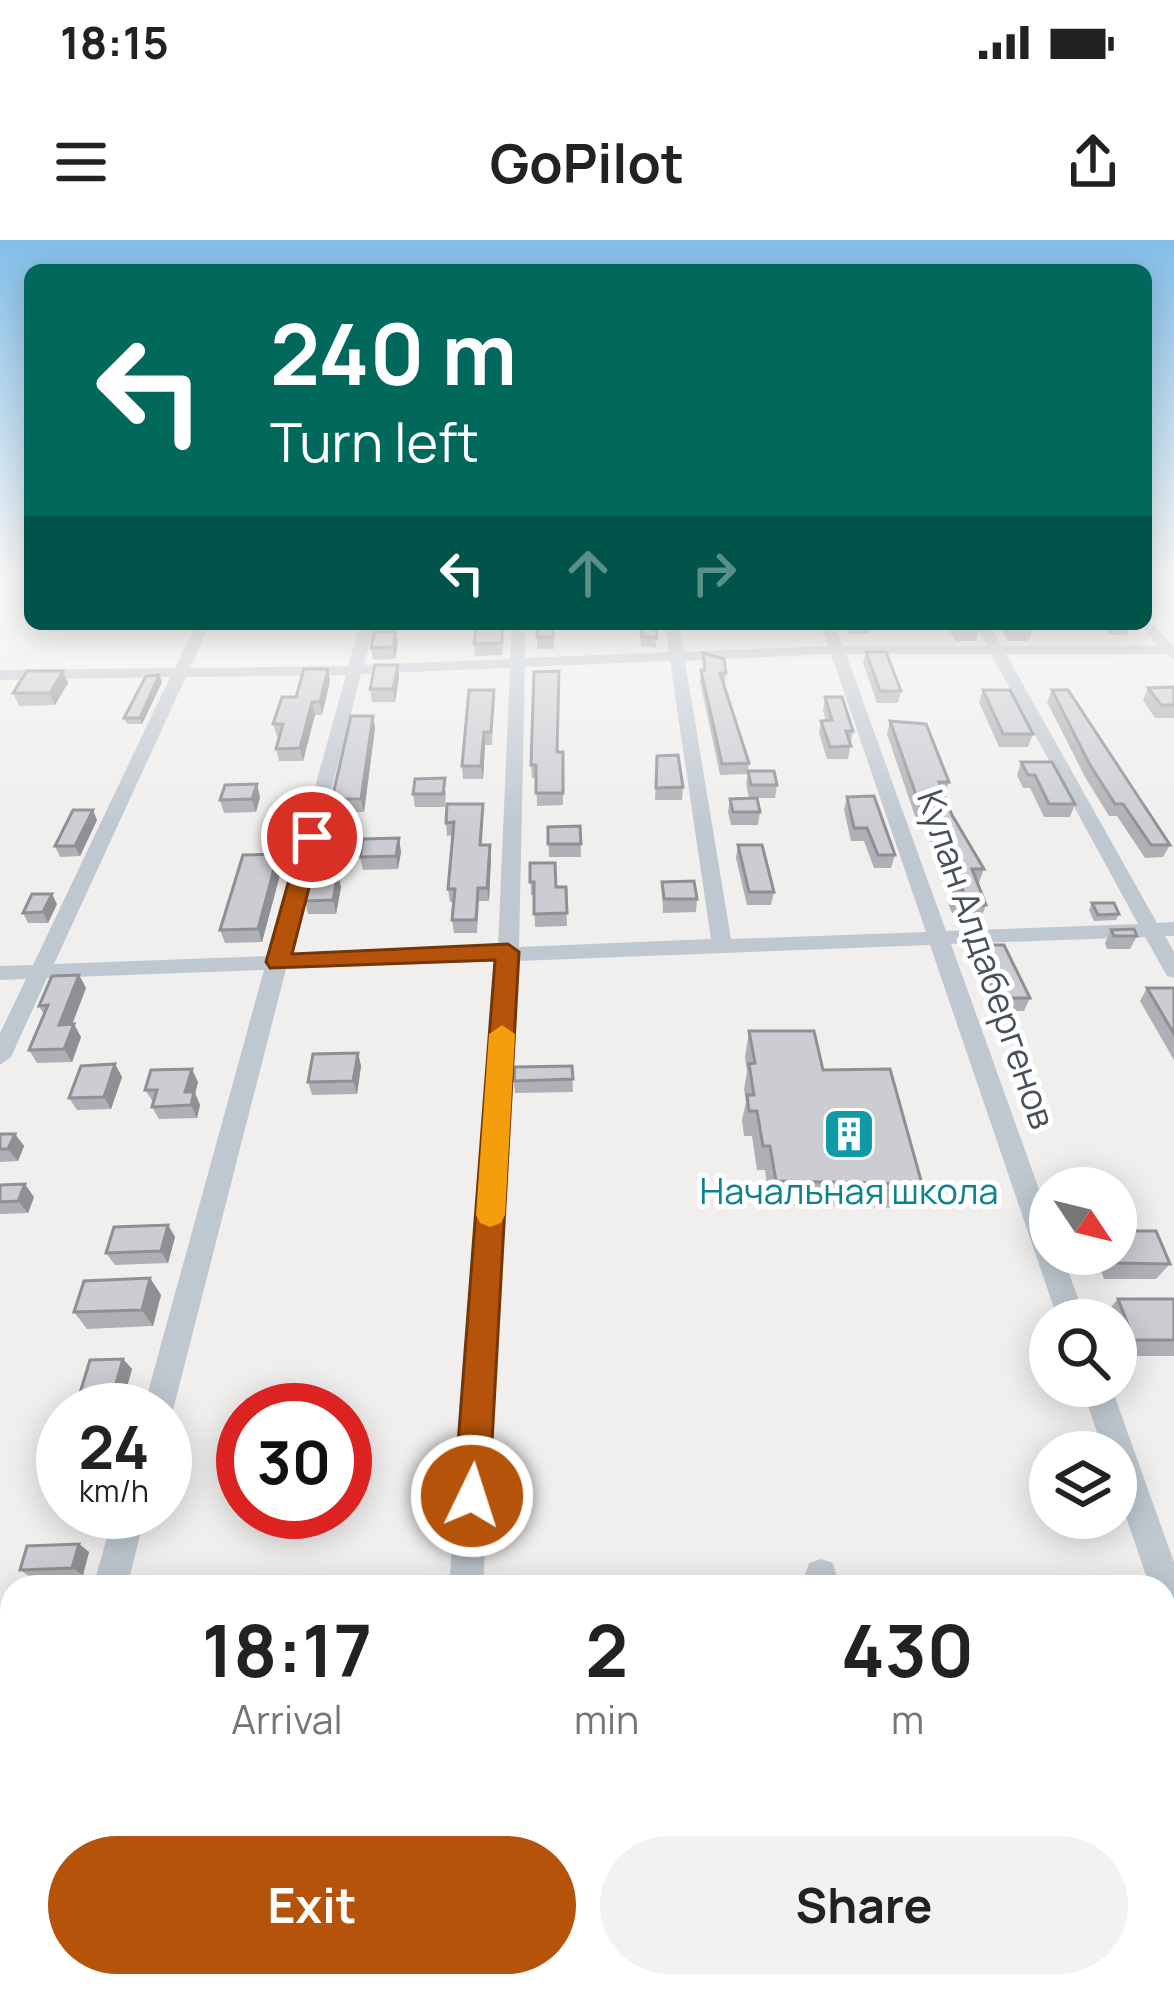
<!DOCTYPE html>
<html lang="en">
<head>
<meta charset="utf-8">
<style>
  body { margin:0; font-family:Manrope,sans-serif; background:#f2f2f2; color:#222; height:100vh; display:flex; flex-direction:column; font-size:45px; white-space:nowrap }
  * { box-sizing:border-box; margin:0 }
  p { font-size:39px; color:#767676 }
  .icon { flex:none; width:66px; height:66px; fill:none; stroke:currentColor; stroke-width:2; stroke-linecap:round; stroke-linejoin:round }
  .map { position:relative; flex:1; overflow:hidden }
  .panel { position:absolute; left:0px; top:1335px; width:1176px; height:423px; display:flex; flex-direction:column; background:#fff; border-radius:36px 36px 0 0; box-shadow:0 6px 30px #0003 }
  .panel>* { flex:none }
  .banner { position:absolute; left:24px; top:24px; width:1128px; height:366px; border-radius:18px; box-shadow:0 6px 30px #0003; background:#00695c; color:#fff; overflow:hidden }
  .needle { width:78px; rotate:125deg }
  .tools { position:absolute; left:1029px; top:927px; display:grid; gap:24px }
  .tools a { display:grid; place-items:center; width:108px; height:108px; border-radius:50%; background:#fff; box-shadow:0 6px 30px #0003; font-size:60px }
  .speed { position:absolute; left:36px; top:1143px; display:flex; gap:24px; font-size:60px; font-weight:700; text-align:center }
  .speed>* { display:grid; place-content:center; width:156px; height:156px; border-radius:50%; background:#fff; box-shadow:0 6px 30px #0003; line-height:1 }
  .speed small { font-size:30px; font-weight:400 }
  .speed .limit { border:18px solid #d22; background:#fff; color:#111 }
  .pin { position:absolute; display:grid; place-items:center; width:102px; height:102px; color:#fff; margin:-51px; border:6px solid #fff; border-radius:50%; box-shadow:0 3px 12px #0007 }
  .me { position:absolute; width:132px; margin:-66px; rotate:4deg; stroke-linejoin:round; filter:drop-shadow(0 0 9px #0008) }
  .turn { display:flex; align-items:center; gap:42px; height:252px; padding:0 48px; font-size:54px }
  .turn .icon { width:156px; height:156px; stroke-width:2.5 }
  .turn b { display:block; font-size:84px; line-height:102px }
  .lanes { display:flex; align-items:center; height:114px; padding:0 48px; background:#0003; justify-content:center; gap:60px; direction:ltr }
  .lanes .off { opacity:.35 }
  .eta { display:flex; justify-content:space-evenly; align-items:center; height:204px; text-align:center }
  .eta b { font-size:72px; font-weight:700; line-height:84px }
  .primary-button { display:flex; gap:24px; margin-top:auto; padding:24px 48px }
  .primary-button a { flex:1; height:138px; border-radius:72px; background:#b45309; color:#fff; font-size:48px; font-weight:700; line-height:138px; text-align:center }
  .primary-button a+a { background:#f2f2f2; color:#222 }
  .status { display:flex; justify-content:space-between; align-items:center; height:84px; padding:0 60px; background:#fff; direction:ltr }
  .status svg { height:33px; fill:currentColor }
  header { display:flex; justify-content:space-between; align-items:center; height:156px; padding:0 48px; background:#fff; font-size:54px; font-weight:700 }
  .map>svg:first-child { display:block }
</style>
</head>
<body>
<div class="status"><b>18:15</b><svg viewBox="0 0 49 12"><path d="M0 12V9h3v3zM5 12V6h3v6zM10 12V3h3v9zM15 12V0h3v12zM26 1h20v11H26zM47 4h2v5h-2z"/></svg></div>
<header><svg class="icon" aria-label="menu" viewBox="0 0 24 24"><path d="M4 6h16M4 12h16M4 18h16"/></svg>GoPilot<svg class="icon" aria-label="share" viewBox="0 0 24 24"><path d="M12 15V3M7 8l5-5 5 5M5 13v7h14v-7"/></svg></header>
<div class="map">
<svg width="1174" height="1757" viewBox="0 0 1174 1757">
  <rect width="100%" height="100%" fill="#f1efee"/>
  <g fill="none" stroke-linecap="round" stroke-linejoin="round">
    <g fill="#bfc8d0" fill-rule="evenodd">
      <path d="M1146 378 1174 406V419L1166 414H1006L1157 683 1174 682V696H1165L1174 712V738L1167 736 1145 697 951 704 1050 980V1014H1062L1086 1080H1058L930 705 518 721 483 1347H449L497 721 286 729 173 1170 165 1181V1170H143L264 730 47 738 11 817 0 825V793L26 739 0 740V726L33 725 170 437 0 440V430L175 428 196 384H210L190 428 348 426 360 384H374L364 425 510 419 512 384H526L525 418 669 412 665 384H679L684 412 828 406 821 384H835L843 406H987L975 384H989L1001 406H1158L1140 384H1146ZM831 414 926 692 731 699 685 421ZM846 414H991L1138 684 946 691ZM670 421 711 699 519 707 525 427ZM510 428 498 707 289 715 361 434ZM346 435 268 716 54 724 186 437Z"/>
      <polygon points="1081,1146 1111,1146 1174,1322 1174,1386 1164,1382 1164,1347 1150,1347 1116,1248 1116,1212 1104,1212"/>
      <polygon points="114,1272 146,1272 127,1347 93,1347"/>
      <polygon points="821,1319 833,1323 840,1347 806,1347 805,1335 809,1323"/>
      <polygon points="12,1691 12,1746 23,1746 20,1757 0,1757 0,1696"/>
      <polygon points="419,1746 459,1746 460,1757 418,1757"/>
      <polygon points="860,1746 900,1746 903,1757 861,1757"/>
    </g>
  </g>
  <g fill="#afb0b5">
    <polygon points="537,384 553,384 554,409 537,409"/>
    <polygon points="639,384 655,384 656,408 641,406"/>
    <polygon points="845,384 871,384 869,394 848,394"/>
    <polygon points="946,384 976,384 979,389 976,401 955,401"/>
    <polygon points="998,384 1030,384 1033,389 1029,401 1008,401"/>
    <polygon points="1102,384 1131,384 1127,395 1110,395"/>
    <polygon points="396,392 398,404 395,419 373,420 371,408"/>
    <polygon points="503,400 502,415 475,416 474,404"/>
    <polygon points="866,412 901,451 898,463 877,463 863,423"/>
    <polygon points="703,413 726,433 725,445 749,523 748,531 777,545 775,558 749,558 746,544 748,534 720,535 700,441 701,430 703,430"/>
    <polygon points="398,425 399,437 395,462 372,462 370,449"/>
    <polygon points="63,431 68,443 55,465 19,466 13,453"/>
    <polygon points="159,435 162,442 142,484 127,484 124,478"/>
    <polygon points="330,441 322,475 315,475 303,521 279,521 276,509 279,497 277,497 273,484 296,457"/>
    <polygon points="1174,447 1174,478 1155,478 1143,460 1148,448"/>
    <polygon points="494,450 492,505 485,505 483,539 463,539 462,526"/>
    <polygon points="983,450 1033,494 1028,507 999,507 979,462"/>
    <polygon points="1052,450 1170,605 1163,617 1145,618 1117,576 1109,576 1085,537 1047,462"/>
    <polygon points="825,457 853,491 848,519 827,519 819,493 821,481 826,481 823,470"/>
    <polygon points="373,476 375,488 364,572 335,572 332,559"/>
    <polygon points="890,481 949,542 944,555 952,575 984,629 979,642 977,642 986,665 981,678 954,678 948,663 954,650 939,609 933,609 923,582 917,582 887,494"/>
    <polygon points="557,512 563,512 563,565 537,566 536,538 532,538 531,525"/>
    <polygon points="657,516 683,547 682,560 655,560"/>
    <polygon points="1021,522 1075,564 1070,577 1044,577 1030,548 1023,548 1017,535"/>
    <polygon points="446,551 445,567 415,567 413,554"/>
    <polygon points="260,557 256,572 224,573 220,560"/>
    <polygon points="847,557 895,615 891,628 874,628 864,601 851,601 844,570"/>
    <polygon points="730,559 760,572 758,585 731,585 728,572"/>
    <polygon points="483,564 482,605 491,618 489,661 479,661 477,693 454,693 452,680 454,662 450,662 448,649 453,595 447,596 446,583"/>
    <polygon points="97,580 80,616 60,617 55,606"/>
    <polygon points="580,586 581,617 549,617 548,587"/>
    <polygon points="738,605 774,652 771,665 747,665 736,618"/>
    <polygon points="401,612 398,629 363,630 360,617"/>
    <polygon points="278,614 282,627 262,702 225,703 220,690"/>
    <polygon points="530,623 556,647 566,647 567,686 535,687 534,655 531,655"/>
    <polygon points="662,642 697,659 696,672 663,673"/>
    <polygon points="341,647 336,674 308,674 305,661"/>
    <polygon points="1092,663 1119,674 1116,680 1094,681 1089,670"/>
    <polygon points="57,664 48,683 28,683 23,673"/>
    <polygon points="1111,690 1137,696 1130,709 1107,709 1105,703"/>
    <polygon points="979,705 1030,758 1024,771 996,771 974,718"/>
    <polygon points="79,735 86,748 72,784 81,797 72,822 37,823 29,810 44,775 39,766"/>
    <polygon points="1147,748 1174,748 1174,820 1140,761"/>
    <polygon points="749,791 823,830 922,944 911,968 770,965 765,930 757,930 752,896 744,896 742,880 746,862 744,849 747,832 745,817"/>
    <polygon points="358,813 361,826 357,854 312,855 308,842"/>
    <polygon points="115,824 122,837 111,869 77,870 69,858"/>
    <polygon points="572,826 573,852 515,853 514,841"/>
    <polygon points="198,842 195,853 200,865 197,878 159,879 152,867 154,863 145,850"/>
    <polygon points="0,894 15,894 24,906 18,921 0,922"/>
    <polygon points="0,945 34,957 28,973 0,974"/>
    <polygon points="168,985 175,997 168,1023 115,1025 106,1013"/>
    <polygon points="1127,991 1170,1024 1156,1039 1104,1039 1095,1014 1116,1014"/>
    <polygon points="150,1038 161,1055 153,1086 87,1089 74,1072"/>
    <polygon points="1118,1059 1174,1059 1174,1116 1119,1116 1116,1108 1116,1080 1106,1080 1104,1075"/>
    <polygon points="123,1119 132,1129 123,1161 90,1163 80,1153"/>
    <polygon points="63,1194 63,1243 50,1243 39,1234"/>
    <polygon points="79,1304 89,1312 83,1335 32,1338 20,1330"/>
    <polygon points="0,1449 12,1449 12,1516 0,1517"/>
    <polygon points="1174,1641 1174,1718 1167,1718 1164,1708 1164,1642"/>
  </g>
  <g fill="#8e9094">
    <polygon points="396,392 398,404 395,419 393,407"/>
    <polygon points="398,425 399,437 395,462 393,449"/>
    <polygon points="328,429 330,441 322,475 320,462"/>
    <polygon points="63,431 68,443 55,465 50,453"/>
    <polygon points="159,435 162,442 142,484 140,478"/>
    <polygon points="312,462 315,475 303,521 300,508"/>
    <polygon points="373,476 375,488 364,572 361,559"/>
    <polygon points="484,492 485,505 483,539 481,526"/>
    <polygon points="257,544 260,557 256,572 252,559"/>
    <polygon points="93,570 97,580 80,616 75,606"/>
    <polygon points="399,598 401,612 398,629 396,616"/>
    <polygon points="490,605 491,618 489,661 487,648"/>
    <polygon points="278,614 282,627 262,702 258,689"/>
    <polygon points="338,634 341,647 336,674 333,660"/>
    <polygon points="52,654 57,664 48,683 43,672"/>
    <polygon points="79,735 86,748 67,798 59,785"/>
    <polygon points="74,784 81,797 72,822 64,809"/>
    <polygon points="358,813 361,826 357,854 353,841"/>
    <polygon points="115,824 122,837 111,869 104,857"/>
    <polygon points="192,829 198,842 195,853 200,865 197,878 185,852"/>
    <polygon points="15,894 24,906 18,921 8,909"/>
    <polygon points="25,944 34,957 28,973 18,961"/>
    <polygon points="168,985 175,997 168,1023 161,1011"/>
    <polygon points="150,1038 161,1055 153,1086 142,1070"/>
    <polygon points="123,1119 132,1129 123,1161 114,1151"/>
    <polygon points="79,1304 89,1312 83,1335 72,1328"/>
  </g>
  <g fill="#cbcdd3" stroke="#8e9094" stroke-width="3">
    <rect x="537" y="384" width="16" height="13"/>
    <polygon points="640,384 655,384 657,398 642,396"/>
    <polygon points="956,384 976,384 979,389 958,389"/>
    <polygon points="1009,384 1030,384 1033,389 1012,389"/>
    <polygon points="502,387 502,403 474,404 476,388"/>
    <polygon points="374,392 396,392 393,407 371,408"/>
    <polygon points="866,412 886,412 901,451 880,451"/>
    <polygon points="703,413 724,419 726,433 720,433 749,523 722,524 701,430 705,430"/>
    <polygon points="375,425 398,425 393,449 370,449"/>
    <polygon points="304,429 328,429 320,462 312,462 300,508 276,509 283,484 273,484 282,457 296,457"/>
    <polygon points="27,431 63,431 50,453 13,453"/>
    <polygon points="559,431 557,512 563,512 563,553 536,553 536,525 531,525 534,432"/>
    <polygon points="159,435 140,478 124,478 146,436"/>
    <polygon points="1174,447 1174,465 1161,465 1148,448"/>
    <polygon points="469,450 494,450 491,492 484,492 481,526 462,526"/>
    <polygon points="983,450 1010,450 1033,494 1003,494"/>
    <polygon points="1052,450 1068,450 1170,605 1151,605 1123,564 1115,564 1090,525"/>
    <polygon points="825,457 842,457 853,491 846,491 851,506 830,507 821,481 832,480"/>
    <polygon points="351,476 373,476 361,559 332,559"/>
    <polygon points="890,481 926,484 949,542 939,542 952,575 984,629 972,629 986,665 958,665 953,650 963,650 943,596 937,596 927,569 921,569"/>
    <polygon points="678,515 683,547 656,548 657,516"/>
    <polygon points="1021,522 1052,522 1075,564 1049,564 1035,535 1028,535"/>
    <polygon points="748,531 774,531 777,545 751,545"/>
    <polygon points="445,538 443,554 413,554 415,539"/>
    <polygon points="257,544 252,559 220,560 225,545"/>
    <polygon points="874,556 895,615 878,615 867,588 854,588 847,557"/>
    <polygon points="757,558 760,572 733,572 730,559"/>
    <polygon points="447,564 483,564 480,605 490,605 487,648 478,648 476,680 452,680 455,649 448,649 454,582 446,583"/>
    <polygon points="73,570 93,570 75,606 55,606"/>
    <polygon points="580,586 581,604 548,604 548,587"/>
    <polygon points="399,598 396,616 360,617 363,599"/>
    <polygon points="738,605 762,605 774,652 749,652"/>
    <polygon points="278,614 258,689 220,690 243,615"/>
    <polygon points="530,623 555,623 556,647 566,647 567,673 534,674 534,642 530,642"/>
    <polygon points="338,634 333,660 305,661 311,635"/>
    <polygon points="694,641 697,659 664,659 662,642"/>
    <polygon points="32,654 52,654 43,672 23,673"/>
    <polygon points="1092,663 1114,663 1119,674 1098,675"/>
    <polygon points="1134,689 1137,696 1114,696 1111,690"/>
    <polygon points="979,705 1004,705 1030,758 1002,758"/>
    <polygon points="79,735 59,785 74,784 64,809 29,810 48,765 39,766 52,736"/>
    <polygon points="1147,748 1174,748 1174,794"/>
    <polygon points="749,791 814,791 823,830 890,829 922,944 776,941 770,906 763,906 757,871 749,871 747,855 754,855 749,824 755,823"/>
    <polygon points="358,813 353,841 308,842 313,814"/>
    <polygon points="115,824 104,857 69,858 81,826"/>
    <polygon points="572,826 573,839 514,841 515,827"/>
    <polygon points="192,829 185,852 194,852 191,865 152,867 157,850 145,850 151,830"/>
    <polygon points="0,894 15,894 8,909 0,909"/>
    <polygon points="1073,939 1106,939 1110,948 1076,948"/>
    <polygon points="25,944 18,961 0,962 0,945"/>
    <polygon points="1116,963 1127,991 1156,991 1170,1024 1116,1023 1112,1014 1116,1014"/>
    <polygon points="168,985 161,1011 106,1013 114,987"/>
    <polygon points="150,1038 142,1070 74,1072 84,1041"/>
    <polygon points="1118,1059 1174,1059 1174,1100 1134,1100"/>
    <polygon points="123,1119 114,1151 80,1153 90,1120"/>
    <polygon points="51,1194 63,1194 63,1233 39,1234"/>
    <polygon points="79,1304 72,1328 20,1330 27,1306"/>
    <polygon points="0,1449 12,1449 12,1491 7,1509 0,1509"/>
    <polygon points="1166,1641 1174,1641 1174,1667"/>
  </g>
  <linearGradient id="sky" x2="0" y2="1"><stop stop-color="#83bfe9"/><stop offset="0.58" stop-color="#f9f8f7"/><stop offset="1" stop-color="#f9f8f7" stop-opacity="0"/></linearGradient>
  <rect width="1174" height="587" fill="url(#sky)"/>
  <polygon fill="#b45309" stroke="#753606" stroke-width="3" points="312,591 322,597 292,714 508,704 519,712 489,1256 484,1269 472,1274 459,1269 454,1256 495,720 270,728 266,722 301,597"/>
  <polygon fill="#f59e0b" points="502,785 515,794 505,975 501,983 490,987 480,983 476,975 489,794"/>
  <defs>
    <g id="building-square" transform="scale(2.7)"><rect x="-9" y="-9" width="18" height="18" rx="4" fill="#0f9aa8" stroke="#fff"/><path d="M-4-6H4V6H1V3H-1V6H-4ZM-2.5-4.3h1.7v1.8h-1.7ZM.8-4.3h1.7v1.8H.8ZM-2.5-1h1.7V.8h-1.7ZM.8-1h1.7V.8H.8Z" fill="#fff"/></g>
  </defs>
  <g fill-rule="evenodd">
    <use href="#building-square" x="849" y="894"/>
  </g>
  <g text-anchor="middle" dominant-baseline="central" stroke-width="10" stroke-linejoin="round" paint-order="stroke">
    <g font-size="36" fill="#47505b" stroke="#fff">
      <text transform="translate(987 719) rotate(71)">Кулан Алдабергенов</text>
    </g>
    <g font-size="36" fill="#0d838f" stroke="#fff">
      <text x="849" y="950">Начальная школа</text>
    </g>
  </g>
</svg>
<div class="tools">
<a><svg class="needle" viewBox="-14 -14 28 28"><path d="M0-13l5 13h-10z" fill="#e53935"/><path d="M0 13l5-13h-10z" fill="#767676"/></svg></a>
<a><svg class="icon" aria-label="search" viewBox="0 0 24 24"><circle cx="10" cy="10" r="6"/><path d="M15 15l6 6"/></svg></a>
<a><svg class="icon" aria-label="layers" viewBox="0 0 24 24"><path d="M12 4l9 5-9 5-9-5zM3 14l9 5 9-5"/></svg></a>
</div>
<div class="speed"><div>24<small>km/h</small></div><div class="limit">30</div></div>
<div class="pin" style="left:312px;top:597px;background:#d93025"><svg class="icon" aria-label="arrive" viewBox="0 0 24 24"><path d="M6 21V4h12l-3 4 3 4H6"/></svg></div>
<svg class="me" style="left:472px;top:1256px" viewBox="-20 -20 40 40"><circle r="17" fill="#b45309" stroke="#fff" stroke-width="3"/><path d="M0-11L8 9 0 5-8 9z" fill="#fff"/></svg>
<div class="banner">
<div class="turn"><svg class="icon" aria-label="left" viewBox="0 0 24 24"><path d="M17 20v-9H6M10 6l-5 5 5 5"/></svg><div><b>240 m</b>Turn left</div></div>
<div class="lanes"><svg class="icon" aria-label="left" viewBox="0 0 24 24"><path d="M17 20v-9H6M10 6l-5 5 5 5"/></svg><svg class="icon off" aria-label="ahead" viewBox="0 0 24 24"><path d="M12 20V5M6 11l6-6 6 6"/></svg><svg class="icon off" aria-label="right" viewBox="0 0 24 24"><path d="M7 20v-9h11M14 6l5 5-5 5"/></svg></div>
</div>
<section class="panel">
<div class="eta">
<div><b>18:17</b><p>Arrival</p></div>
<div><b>2</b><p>min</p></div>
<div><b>430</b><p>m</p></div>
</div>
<div class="primary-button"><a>Exit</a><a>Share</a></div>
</section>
</div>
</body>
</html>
